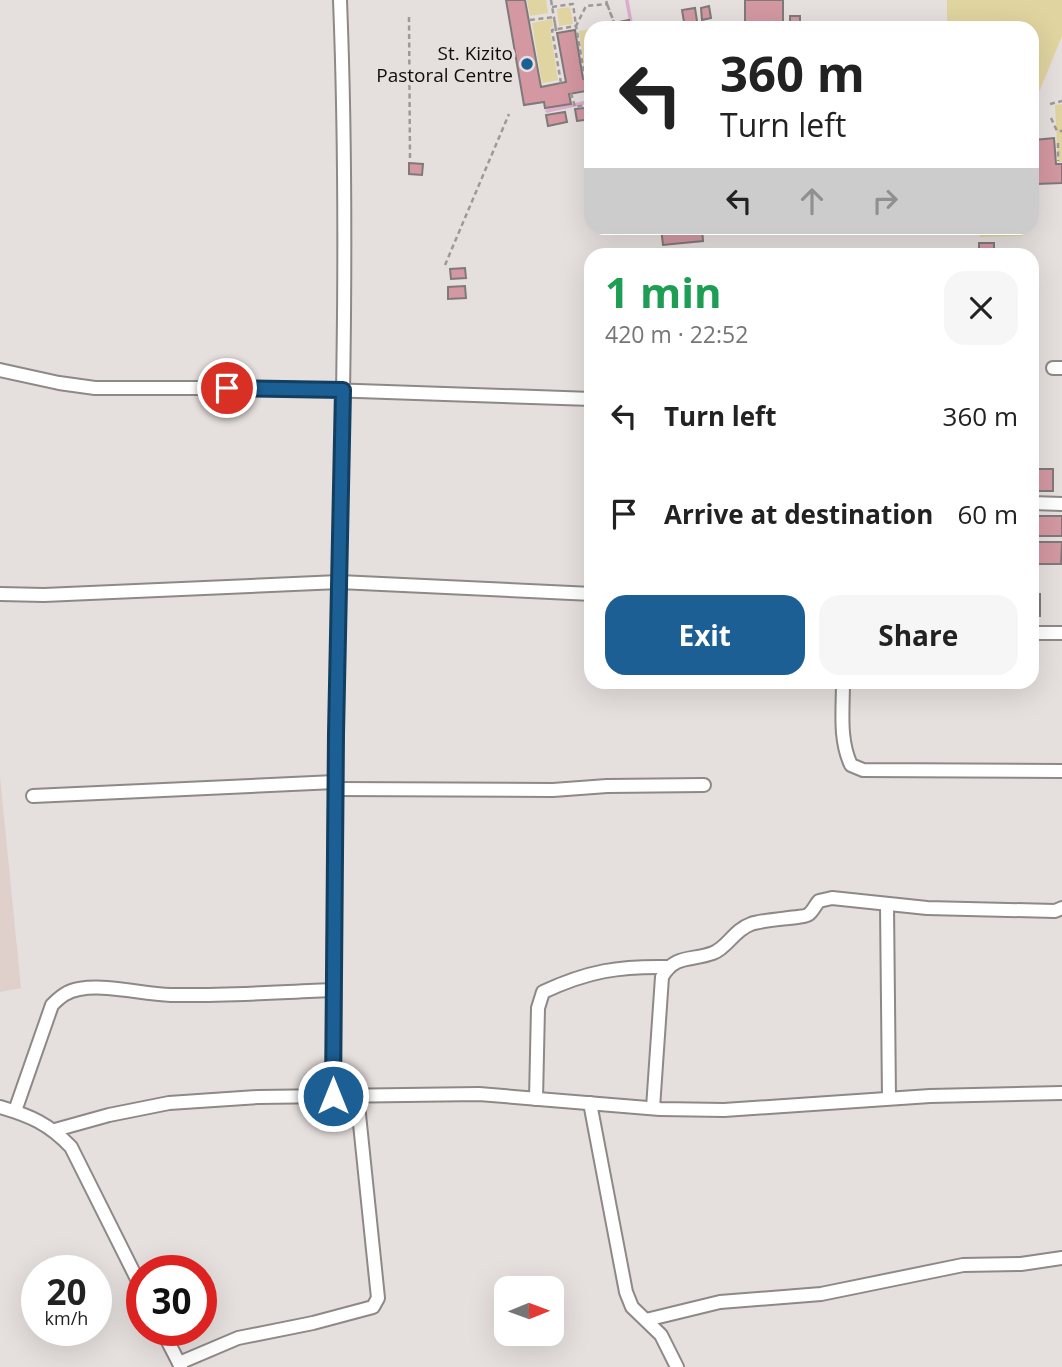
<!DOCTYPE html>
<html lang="en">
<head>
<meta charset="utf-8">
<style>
  body { margin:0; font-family:"Open Sans",sans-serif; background:#f6f6f6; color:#222; height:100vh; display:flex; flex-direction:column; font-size:26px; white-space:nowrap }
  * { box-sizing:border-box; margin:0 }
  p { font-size:23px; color:#767676 }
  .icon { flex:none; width:38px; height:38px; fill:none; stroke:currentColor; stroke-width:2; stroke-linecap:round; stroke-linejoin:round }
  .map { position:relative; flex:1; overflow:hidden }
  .panel { position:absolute; left:584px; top:248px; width:455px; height:441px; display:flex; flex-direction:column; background:#fff; border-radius:21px; box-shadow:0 7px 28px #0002 }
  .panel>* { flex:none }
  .guide { position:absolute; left:584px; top:21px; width:455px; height:214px; border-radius:21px; box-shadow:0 7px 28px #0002; background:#fff; color:#222; overflow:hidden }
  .needle { width:46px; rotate:89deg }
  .tools { position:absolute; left:494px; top:1276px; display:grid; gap:14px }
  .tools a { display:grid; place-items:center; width:70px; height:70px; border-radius:14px; background:#fff; box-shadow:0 7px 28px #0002; font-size:35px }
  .speed { position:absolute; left:21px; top:1255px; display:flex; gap:14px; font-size:35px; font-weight:700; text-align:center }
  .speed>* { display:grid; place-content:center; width:91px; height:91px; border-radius:50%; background:#fff; box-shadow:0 7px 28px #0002; line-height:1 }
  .speed small { font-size:18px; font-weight:400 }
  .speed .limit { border:10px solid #d22; background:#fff; color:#111 }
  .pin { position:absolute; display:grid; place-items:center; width:60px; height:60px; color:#fff; margin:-30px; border:4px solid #fff; border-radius:50%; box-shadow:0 2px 7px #0007 }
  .me { position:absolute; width:77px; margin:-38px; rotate:0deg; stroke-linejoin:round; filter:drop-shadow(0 0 5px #0008) }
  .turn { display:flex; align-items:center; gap:24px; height:147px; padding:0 21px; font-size:32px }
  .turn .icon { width:91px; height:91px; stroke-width:2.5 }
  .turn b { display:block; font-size:49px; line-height:60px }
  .lanes { display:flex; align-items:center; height:66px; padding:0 21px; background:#0003; justify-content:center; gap:35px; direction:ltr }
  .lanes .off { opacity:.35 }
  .round { display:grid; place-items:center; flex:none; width:74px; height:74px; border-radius:21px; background:#f6f6f6 }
  .overview { display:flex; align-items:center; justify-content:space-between; height:119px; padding:0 21px }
  h1 { font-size:42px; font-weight:700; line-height:52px; color:#1e9e55 }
  .button { display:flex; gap:14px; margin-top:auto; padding:14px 21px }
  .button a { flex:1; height:80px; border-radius:21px; background:#1c5f94; color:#fff; font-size:28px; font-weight:700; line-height:80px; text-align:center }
  .button a+a { background:#f6f6f6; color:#222 }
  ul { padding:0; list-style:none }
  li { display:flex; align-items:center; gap:21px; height:98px; padding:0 21px }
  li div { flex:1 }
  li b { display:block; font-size:26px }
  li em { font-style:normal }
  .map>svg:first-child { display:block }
</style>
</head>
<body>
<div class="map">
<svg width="1062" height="1367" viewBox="0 0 1062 1367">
  <rect width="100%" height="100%" fill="#e5dfdd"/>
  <polygon fill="#dfd0cc" points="0,777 21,988 0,992"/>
  <g fill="#e0d4a0">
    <polygon points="527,0 546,0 548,13 530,16"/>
    <polygon points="947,0 1062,0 1062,36 1040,90 1033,95 1032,28 947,28"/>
    <polygon points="570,7 573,24 559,26 557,9"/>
    <polygon points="552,19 553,27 550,28 558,80 542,83 532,23"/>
    <polygon points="591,29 591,76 586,77 579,31"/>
    <polygon points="1062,104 1062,162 1058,162 1055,105"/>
    <polygon points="980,228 1023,228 1023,236 980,237"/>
  </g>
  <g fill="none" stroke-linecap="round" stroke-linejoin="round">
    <g stroke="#ddadcf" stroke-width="3.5">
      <polyline points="627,1 632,28"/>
      <polyline points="547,111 592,101"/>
    </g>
  </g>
  <g fill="#d398a2" stroke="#7f797a" stroke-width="2">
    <polygon points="506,0 525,0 541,87 566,82 557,33 575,30 583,79 592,78 592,90 569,94 571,104 545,108 544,102 524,105"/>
    <rect x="745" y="0" width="38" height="28"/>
    <polygon points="709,6 711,18 702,20 701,8"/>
    <polygon points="695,8 698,28 685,28 682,10"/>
    <rect x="790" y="16" width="10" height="10"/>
    <polygon points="629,20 630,28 605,28 604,25"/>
    <polygon points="592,107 592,119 577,121 575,109"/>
    <polygon points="565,112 567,122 548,126 546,115"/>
    <polygon points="1054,138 1056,164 1062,164 1062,183 1037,184 1034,140"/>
    <polygon points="409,163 423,164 422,175 409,174"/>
    <polygon points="661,228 702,228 703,241 663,245"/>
    <rect x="979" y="243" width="15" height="13"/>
    <polygon points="1032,262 1036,262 1035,284 1032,284"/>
    <polygon points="465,268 466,278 451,279 450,269"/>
    <polygon points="465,286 466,298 448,299 448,287"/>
    <rect x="1032" y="469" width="21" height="22"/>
    <rect x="1032" y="516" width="30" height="20"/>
    <polygon points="1032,542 1062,542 1061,564 1032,564"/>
    <rect x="1032" y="594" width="8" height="22"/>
  </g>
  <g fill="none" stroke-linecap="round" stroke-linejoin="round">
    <g stroke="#8e8887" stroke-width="16">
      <g id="minor">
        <polyline points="1053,368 1062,368"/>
        <polyline points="0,370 59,383 95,388 271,388 592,399"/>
        <polyline points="1032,503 1062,504"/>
        <polyline points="0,594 44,595 339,582 592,594"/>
        <polyline points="1032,633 1062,633"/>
        <path d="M843 682C843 711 839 739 851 765L863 770 1062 771"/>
        <polyline points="335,789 553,790 607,786 704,785"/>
        <polyline points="33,796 335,782"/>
        <polyline points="887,905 889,1098"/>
        <path d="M333 1095C334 958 334 820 337 683 342 455 349 228 340 0"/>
        <path d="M536 1099 538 1008 543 992C588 971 619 966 668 967"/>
        <polyline points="590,1103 626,1292 632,1307 661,1335 677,1367"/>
        <path d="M0 1107C31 1116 49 1124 71 1147L142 1289"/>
        <path d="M653 1108 662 977C675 954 692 961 713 953 727 948 734 930 751 924 764 919 805 918 809 914 813 911 816 904 819 901L832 898 927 908 1055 911 1062 908"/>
        <path d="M15 1111 52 1005C60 997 67 991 79 989 108 984 141 994 171 995 225 996 280 992 334 990"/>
        <polyline points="55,1130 109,1115 169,1103 258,1097 479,1094 660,1109 724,1110 930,1096 1062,1093"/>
        <polyline points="646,1320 720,1302 821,1294 963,1265 1021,1264 1062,1258"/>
        <polyline points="162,1330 181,1367"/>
        <polyline points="179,1363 238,1338 313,1323 373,1307 378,1298 357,1095"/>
      </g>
    </g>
    <g stroke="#9e9997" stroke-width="2.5" stroke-dasharray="5 3.5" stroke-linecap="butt">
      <polyline points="551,0 556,30 554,17"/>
      <polygon points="607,4 614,23 614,22"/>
      <polyline points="552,7 573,4 576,26 586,6 607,4 606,0"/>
      <polyline points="409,17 410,160"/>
      <polyline points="530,20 554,17"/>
      <polyline points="561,83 552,30 576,26 585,79"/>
      <polyline points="571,93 575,107 592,104"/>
      <polyline points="1050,104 1062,101"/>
      <polyline points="1051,118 1057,131 1062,131"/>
      <polyline points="1058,143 1058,161"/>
      <polyline points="445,265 509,114"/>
    </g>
    <use href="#minor" stroke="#fff" stroke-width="12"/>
  </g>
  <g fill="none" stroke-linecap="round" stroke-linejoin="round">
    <g stroke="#123e60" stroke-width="18">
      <polyline id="route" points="227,388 343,390 336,734 333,1096"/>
    </g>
    <use href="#route" stroke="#1c5f94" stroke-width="12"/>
  </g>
  <circle fill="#1c5f94" stroke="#e5dfdd" stroke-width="2.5" cx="527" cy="64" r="7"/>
  <g text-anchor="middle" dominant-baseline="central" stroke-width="7" stroke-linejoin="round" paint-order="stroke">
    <g font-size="19" fill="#100e0d" stroke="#e5dfdd" text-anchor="end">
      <text x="513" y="53">St. Kizito<tspan x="513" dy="22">Pastoral Centre</tspan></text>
    </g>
  </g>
</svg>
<div class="tools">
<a><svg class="needle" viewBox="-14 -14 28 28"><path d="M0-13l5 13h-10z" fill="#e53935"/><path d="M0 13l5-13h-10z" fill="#767676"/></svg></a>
</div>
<div class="speed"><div>20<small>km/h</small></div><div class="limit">30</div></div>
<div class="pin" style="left:227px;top:388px;background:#d93025"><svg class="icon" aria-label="arrive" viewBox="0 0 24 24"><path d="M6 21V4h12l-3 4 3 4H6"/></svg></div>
<svg class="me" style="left:333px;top:1096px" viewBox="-20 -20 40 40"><circle r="17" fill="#1c5f94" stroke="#fff" stroke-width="3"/><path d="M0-11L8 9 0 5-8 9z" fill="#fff"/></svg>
<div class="guide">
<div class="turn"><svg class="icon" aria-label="left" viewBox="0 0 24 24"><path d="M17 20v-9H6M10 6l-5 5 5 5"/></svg><div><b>360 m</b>Turn left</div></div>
<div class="lanes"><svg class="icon" aria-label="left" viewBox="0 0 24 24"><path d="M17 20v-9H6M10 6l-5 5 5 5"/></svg><svg class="icon off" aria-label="ahead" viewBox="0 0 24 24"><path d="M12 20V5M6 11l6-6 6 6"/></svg><svg class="icon off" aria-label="right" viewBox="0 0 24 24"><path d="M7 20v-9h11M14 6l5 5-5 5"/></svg></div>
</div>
<section class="panel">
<div class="overview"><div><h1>1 min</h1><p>420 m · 22:52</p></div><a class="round"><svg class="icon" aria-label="close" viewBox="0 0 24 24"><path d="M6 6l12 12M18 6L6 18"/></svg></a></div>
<ul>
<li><svg class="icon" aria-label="left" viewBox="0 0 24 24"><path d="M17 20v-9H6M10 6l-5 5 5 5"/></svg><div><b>Turn left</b></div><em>360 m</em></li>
<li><svg class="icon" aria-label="arrive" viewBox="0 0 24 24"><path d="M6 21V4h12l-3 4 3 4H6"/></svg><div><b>Arrive at destination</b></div><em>60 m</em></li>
</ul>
<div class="button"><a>Exit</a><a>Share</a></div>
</section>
</div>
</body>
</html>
